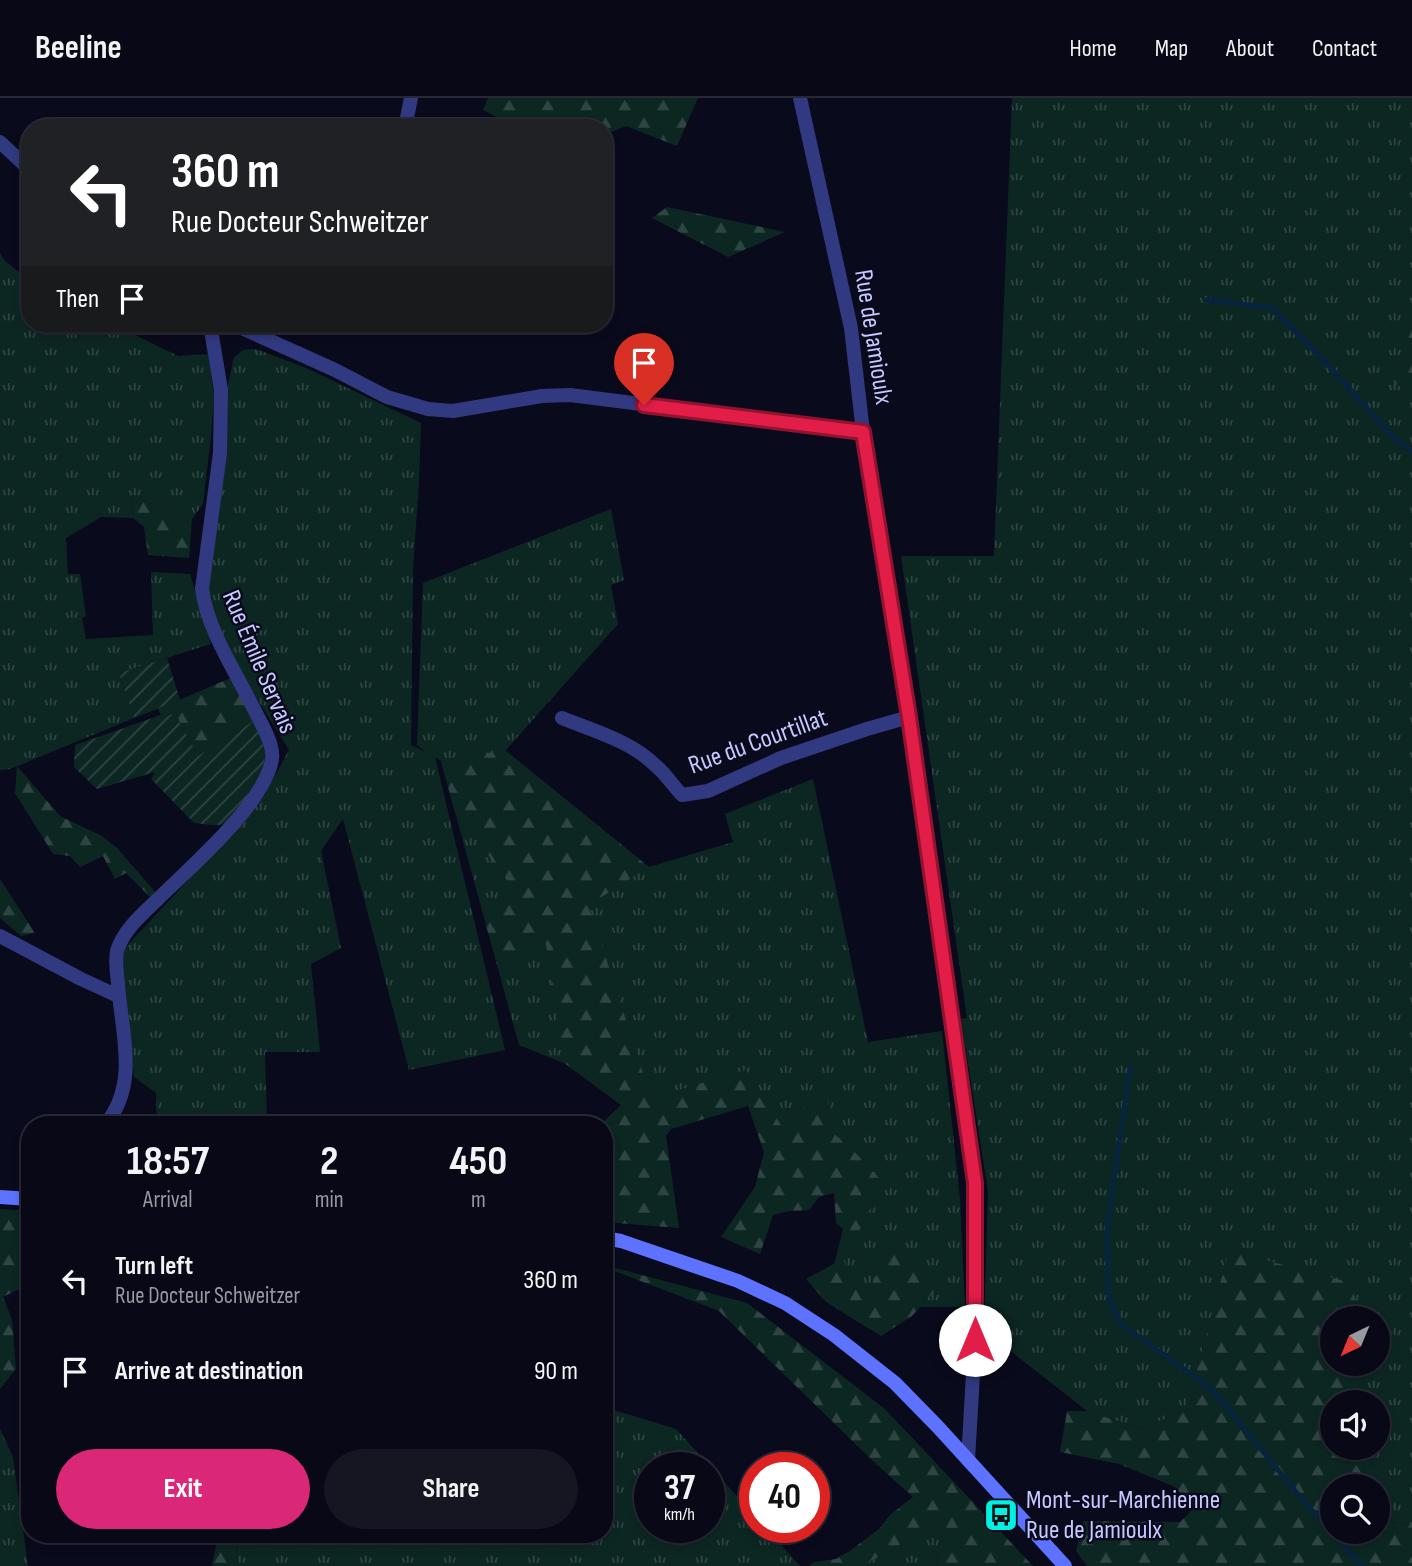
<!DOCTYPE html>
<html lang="en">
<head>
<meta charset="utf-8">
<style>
  body { margin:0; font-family:"Sofia Sans Condensed",sans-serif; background:#161623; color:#f1f3f6; height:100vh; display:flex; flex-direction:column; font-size:26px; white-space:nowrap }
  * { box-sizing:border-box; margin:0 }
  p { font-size:23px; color:#989aa1 }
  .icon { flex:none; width:38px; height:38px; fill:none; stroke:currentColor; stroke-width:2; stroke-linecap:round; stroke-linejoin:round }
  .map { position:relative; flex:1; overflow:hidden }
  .drawer { position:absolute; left:21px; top:1018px; width:592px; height:427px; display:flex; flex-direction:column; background:#080816; border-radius:28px; box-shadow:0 4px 10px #0003,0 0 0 2px #292935 }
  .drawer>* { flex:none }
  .top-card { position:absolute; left:21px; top:21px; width:592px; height:214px; border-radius:28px; box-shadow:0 4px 10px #0003,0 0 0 2px #292935; background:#202124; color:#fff; overflow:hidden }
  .needle { width:46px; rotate:223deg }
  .fabs { position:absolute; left:1320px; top:1208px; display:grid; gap:14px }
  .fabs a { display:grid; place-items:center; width:70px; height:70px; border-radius:50%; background:#080816; box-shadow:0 4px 10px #0003,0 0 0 2px #292935; font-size:35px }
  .speed { position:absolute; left:634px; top:1354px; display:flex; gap:14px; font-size:35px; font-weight:700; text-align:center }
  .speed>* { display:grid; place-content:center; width:91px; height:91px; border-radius:50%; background:#080816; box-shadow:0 4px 10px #0003,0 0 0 2px #292935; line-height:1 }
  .speed small { font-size:18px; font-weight:400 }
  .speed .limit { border:10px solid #d22; background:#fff; color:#111 }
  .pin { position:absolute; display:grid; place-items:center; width:60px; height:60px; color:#fff; margin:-72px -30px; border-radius:50% 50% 50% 0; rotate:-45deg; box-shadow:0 0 7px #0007 }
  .pin .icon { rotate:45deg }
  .me { position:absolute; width:77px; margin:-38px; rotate:0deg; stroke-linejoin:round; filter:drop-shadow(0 0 5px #0008) }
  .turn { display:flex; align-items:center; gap:24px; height:147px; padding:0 35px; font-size:32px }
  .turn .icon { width:91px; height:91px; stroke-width:2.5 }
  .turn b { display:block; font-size:49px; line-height:60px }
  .then { display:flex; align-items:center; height:66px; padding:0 35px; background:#0003; gap:14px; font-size:26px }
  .eta { display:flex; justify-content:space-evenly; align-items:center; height:119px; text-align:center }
  .eta b { font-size:42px; font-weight:700; line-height:49px }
  .button { display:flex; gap:14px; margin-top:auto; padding:14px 35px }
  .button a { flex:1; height:80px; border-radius:42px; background:#db2777; color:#fff; font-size:28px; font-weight:700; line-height:80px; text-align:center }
  .button a+a { background:#161623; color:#f1f3f6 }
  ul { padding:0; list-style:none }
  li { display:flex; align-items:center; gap:21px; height:91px; padding:0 35px }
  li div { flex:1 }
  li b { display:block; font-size:26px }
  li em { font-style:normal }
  header { display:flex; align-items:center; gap:42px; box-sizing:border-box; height:98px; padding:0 35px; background:#080816; border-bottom:2px solid #292935 }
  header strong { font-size:33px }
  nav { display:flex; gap:38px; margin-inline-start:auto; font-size:24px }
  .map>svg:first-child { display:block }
</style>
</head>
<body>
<header>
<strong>Beeline</strong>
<nav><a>Home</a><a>Map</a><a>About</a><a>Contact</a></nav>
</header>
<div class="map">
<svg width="1412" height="1468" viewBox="0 0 1412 1468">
  <defs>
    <pattern id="grass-tufts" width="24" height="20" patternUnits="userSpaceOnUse" patternTransform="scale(1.75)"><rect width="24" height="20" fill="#0c2722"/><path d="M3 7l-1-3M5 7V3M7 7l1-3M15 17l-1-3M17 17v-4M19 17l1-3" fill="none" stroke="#2e4543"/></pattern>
    <pattern id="forest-firs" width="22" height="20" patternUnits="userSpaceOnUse" patternTransform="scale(1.75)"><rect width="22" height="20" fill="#0c2722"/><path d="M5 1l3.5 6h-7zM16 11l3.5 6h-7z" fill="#2e4543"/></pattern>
    <pattern id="garden-furrows" width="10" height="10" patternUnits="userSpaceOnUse" patternTransform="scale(1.75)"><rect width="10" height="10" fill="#0c2722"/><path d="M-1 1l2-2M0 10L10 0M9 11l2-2" fill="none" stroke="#2e4543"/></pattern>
  </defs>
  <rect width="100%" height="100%" fill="#0a0a1d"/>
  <g fill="url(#grass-tufts)" fill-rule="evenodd">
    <polygon points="1012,0 1412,0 1412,1427 1381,1423 1372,1349 1377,1349 1377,1304 1367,1304 1363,1265 1377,1265 1377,1220 1357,1220 1353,1185 1229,1154 1186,1312 1142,1331 1087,1313 984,1232 988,1093 961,921 967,920 901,458 994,458"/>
    <polygon points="0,155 5,163 30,183 30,226 113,226 178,258 208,256 214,298 211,338 203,406 192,421 131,398 133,420 101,419 66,440 68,476 80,476 86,518 82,520 86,541 153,537 151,474 190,476 211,546 119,575 134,620 10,671 0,672"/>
    <polygon points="256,251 306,270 421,325 419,384 413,470 411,647 426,654 417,647 423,485 611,411 624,482 611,487 618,526 505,653 649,769 733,744 725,716 813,681 868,944 942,933 960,1101 965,1209 912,1209 827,1196 858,1070 775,1039 750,980 651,1000 519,947 441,663 435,659 505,952 409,972 343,721 321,753 341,850 311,866 320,954 265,954 267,1027 157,1027 156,995 134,979 122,853 250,716 264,698 289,652 242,576 212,518 207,494 227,291 234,259 243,252"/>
    <path d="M604 1309 676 1331 754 1417V1430H766L800 1468H237L236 1437H604ZM649 1370H709V1430H649Z"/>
    <polygon points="0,1331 13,1359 28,1468 0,1468"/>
    <polygon points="932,1416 944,1427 936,1468 853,1468 878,1460"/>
  </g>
  <g fill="url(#forest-firs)">
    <polygon points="488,0 698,0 677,48 626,28 604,37 604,30 518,30 483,12"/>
    <polygon points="667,109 785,134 728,159 652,120"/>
    <polygon points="1412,230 1412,297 1392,283"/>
    <polygon points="131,398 192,421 189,460 148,457 144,429 133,420"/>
    <polygon points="233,579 254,623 198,658 175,615 162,620 158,611"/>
    <polygon points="505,652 649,769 589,807 651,1000 746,972 782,1029 820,994 828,1002 834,1036 848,1047 880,1081 876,1099 855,1141 836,1125 834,1095 819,1099 809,1112 789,1113 773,1117 760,1156 721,1139 755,1089 764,1054 748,1008 671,1031 666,1038 679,1130 604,1124 604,1067 610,1065 604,1040 604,1027 601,1026 621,1007 564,965 546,846 496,861 485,824 517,796 454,711 441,663"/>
    <polygon points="17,668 60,718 102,738 117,750 156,795 151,800 126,775 115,781 103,758 80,769 70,758 53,756 15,695"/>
    <polygon points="0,781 35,835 21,838 0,820"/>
    <polygon points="0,1111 30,1113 30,1186 3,1199 12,1222 16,1271 0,1291"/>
    <polygon points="896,1143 941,1186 912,1218 881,1238 826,1204 806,1181 843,1161 852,1183 872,1192 883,1153"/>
    <polygon points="1229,1153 1353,1185 1357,1220 1332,1220 1332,1265 1363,1265 1367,1304 1332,1304 1332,1349 1372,1349 1377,1388 1332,1388 1332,1433 1377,1433 1377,1390 1381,1423 1412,1427 1412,1468 1087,1468 1076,1453 1083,1423 1180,1424 1195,1409 1173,1388 1119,1366 1060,1354 1067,1313 1087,1313 1142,1331 1186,1312"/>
    <path d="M604 1167 747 1205 885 1311 1033 1468H936L944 1427 934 1418V1420C911 1439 883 1463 853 1468 839 1468 823 1468 809 1468L814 1464 836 1461 851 1452 879 1431 890 1417 913 1399 874 1364 719 1213 604 1169Z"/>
    <polygon points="218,1437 236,1437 237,1468 212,1468"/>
  </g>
  <g fill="url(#garden-furrows)">
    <polygon points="167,560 180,602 134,620 119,575"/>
    <path d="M175 615 198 658 254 623C275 657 263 674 244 704 240 709 237 719 232 723 222 730 205 726 194 725L151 681 155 674 97 691 74 669 75 647 161 617 162 620Z"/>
  </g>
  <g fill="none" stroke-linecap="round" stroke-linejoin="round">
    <g stroke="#07243f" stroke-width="5">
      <polyline points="1207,202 1272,210 1330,269 1393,339 1412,353"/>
      <polyline points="1130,970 1107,1132 1109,1203 1122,1227 1212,1291 1305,1405 1362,1468"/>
    </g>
    <g stroke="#313a80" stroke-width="14">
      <polyline points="405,30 411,0"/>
      <polyline points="0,44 30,72"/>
      <polyline points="233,226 335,272 387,299 428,311 453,313 542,298 570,297 863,334"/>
      <path d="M562 620C594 633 631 643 656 668 666 676 673 688 682 697L708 693 781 660 867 631 909 619"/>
      <polyline points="0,838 81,881 118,898"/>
      <path d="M105 1027C140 985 121 934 118 885 117 875 115 862 117 853 123 833 141 817 156 803 188 771 265 706 272 661 274 647 263 629 257 617 238 577 208 535 202 491L220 355 221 292 210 226"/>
      <polyline points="25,1100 30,1074"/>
    </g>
    <polyline stroke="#313a80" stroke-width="14" points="800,0 851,230 863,334 909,619 975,1085 975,1242 968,1362"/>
    <g stroke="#5d72ff" stroke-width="14">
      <polyline points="0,1099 30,1101"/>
      <polyline points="604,1140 621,1143 738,1183 785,1205 834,1237 895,1285 938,1329 1065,1468"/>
    </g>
  </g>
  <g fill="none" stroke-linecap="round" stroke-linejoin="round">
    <g stroke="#92132f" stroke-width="18">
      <polyline id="route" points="644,307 863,334 909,619 975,1085 975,1242"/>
    </g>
    <use href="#route" stroke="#e11d48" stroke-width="12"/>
  </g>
  <defs>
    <g id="bus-square" transform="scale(1.75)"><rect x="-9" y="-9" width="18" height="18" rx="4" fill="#00f1e3" stroke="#0a0a1d"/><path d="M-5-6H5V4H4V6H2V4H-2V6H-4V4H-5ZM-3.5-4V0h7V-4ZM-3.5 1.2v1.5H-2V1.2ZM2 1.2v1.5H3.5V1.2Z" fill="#111"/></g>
  </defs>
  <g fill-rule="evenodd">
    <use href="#bus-square" x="1001" y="1417"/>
  </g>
  <g text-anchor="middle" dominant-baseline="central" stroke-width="5" stroke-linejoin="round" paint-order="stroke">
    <g font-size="26" fill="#c6c8ff" stroke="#0a0a1d">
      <text transform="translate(873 239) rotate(81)">Rue de Jamioulx</text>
      <text transform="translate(259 564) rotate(67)">Rue Émile Servais</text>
      <text transform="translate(758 644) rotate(-20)">Rue du Courtillat</text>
    </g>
    <g font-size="26" fill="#c6c8ff" stroke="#0a0a1d" text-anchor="start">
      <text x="1026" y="1402">Mont-sur-Marchienne<tspan x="1026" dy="30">Rue de Jamioulx</tspan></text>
    </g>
  </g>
</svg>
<div class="fabs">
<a><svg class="needle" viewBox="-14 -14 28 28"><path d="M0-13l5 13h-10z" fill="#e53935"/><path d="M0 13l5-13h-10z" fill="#989aa1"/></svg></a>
<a><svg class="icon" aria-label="sound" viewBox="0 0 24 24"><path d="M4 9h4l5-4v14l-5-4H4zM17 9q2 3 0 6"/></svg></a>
<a><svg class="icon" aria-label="search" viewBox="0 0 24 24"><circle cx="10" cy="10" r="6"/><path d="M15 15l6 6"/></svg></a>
</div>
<div class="speed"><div>37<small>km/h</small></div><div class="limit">40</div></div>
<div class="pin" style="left:644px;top:307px;background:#d93025"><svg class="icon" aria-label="arrive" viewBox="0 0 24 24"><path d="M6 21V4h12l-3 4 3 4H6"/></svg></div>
<svg class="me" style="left:975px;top:1242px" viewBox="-20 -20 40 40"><circle r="19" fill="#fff"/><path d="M0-13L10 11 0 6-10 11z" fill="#e11d48"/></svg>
<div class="top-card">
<div class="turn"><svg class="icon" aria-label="left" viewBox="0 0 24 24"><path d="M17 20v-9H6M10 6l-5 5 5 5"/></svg><div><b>360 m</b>Rue Docteur Schweitzer</div></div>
<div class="then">Then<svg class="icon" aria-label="arrive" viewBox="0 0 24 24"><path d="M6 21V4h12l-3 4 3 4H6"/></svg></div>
</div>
<section class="drawer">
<div class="eta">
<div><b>18:57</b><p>Arrival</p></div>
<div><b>2</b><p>min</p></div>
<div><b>450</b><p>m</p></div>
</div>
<ul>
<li><svg class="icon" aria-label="left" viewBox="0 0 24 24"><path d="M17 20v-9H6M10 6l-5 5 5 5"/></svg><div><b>Turn left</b><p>Rue Docteur Schweitzer</p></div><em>360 m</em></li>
<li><svg class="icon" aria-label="arrive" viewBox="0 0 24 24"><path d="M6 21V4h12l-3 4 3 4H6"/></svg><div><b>Arrive at destination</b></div><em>90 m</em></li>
</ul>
<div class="button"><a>Exit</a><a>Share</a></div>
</section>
</div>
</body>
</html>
